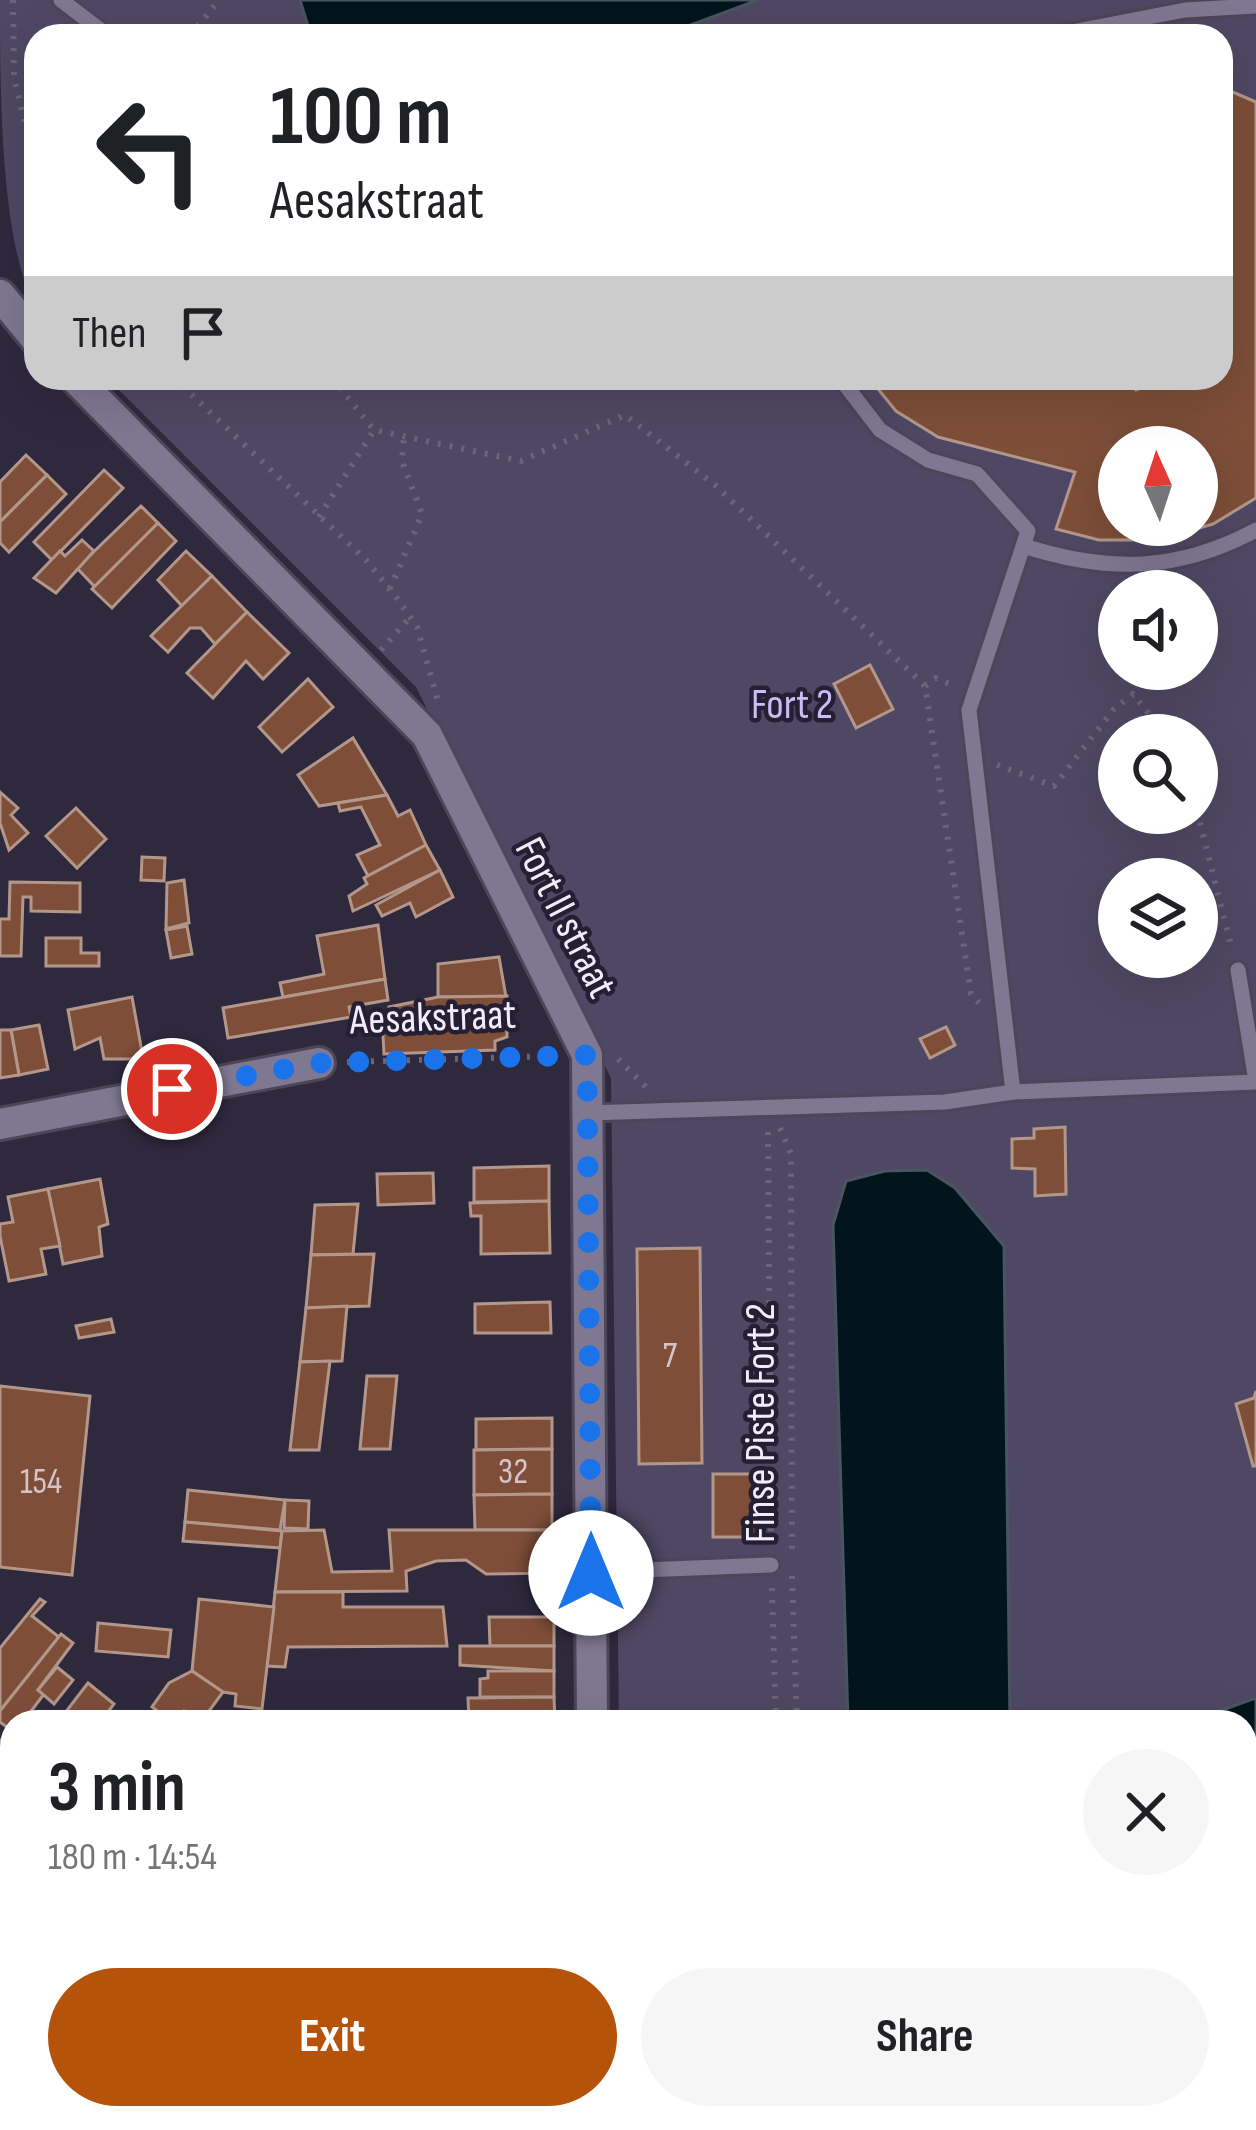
<!DOCTYPE html>
<html lang="en">
<head>
<meta charset="utf-8">
<style>
  body { margin:0; font-family:"Sofia Sans Condensed",sans-serif; background:#f6f6f6; color:#202124; height:100vh; display:flex; flex-direction:column; font-size:45px; white-space:nowrap }
  * { box-sizing:border-box; margin:0 }
  p { font-size:39px; color:#757577 }
  .icon { flex:none; width:66px; height:66px; fill:none; stroke:currentColor; stroke-width:2; stroke-linecap:round; stroke-linejoin:round }
  .map { position:relative; flex:1; overflow:hidden }
  .panel { position:absolute; left:0px; top:1710px; width:1257px; height:420px; display:flex; flex-direction:column; background:#fff; border-radius:36px 36px 0 0; box-shadow:0 12px 48px #0002 }
  .panel>* { flex:none }
  .hud { position:absolute; left:24px; top:24px; width:1209px; height:366px; border-radius:36px; box-shadow:0 12px 48px #0002; background:#fff; color:#202124; overflow:hidden }
  .needle { width:78px; rotate:357deg }
  .fabs { position:absolute; left:1098px; top:426px; display:grid; gap:24px }
  .fabs a { display:grid; place-items:center; width:120px; height:120px; border-radius:50%; background:#fff; box-shadow:0 12px 48px #0002; font-size:60px }
  .pin { position:absolute; display:grid; place-items:center; width:102px; height:102px; color:#fff; margin:-51px; border:6px solid #fff; border-radius:50%; box-shadow:0 3px 12px #0007 }
  .me { position:absolute; width:132px; margin:-66px; rotate:0deg; stroke-linejoin:round; filter:drop-shadow(0 0 9px #0008) }
  .turn { display:flex; align-items:center; gap:42px; height:252px; padding:0 48px; font-size:54px }
  .turn .icon { width:156px; height:156px; stroke-width:2.5 }
  .turn b { display:block; font-size:84px; line-height:102px }
  .then { display:flex; align-items:center; height:114px; padding:0 48px; background:#0003; gap:24px; font-size:45px }
  .round { display:grid; place-items:center; flex:none; width:126px; height:126px; border-radius:63px; background:#f6f6f6 }
  .headline { display:flex; align-items:center; justify-content:space-between; height:204px; padding:0 48px }
  h1 { font-size:72px; font-weight:700; line-height:90px }
  .cta { display:flex; gap:24px; margin-top:auto; padding:24px 48px }
  .cta a { flex:1; height:138px; border-radius:72px; background:#b45309; color:#fff; font-size:48px; font-weight:700; line-height:138px; text-align:center }
  .cta a+a { background:#f6f6f6; color:#202124 }
  .map>svg:first-child { display:block }
</style>
</head>
<body>
<div class="map">
<svg width="1256" height="2130" viewBox="0 0 1256 2130">
  <rect width="100%" height="100%" fill="#2f293e"/>
  <path fill="#4f4864" fill-rule="evenodd" d="M0 0H1256V2130H935L874 2118H1245V1722H619L611 1078 416 687 107 378H1221V36H36V306C0 247 0 80 0 0ZM1119 447H1197V525H1119ZM1119 591H1197V669H1119ZM1119 735H1197V813H1119ZM1119 879H1197V957H1119Z"/>
  <g fill="#03151c" stroke="#4a565f" stroke-width="3">
    <polygon points="300,0 758,0 661,36 350,36 349,31 308,26"/>
    <polygon points="927,1170 955,1188 1004,1246 1010,1722 848,1722 833,1225 846,1181 885,1171"/>
    <polygon points="1256,1698 1256,1890 1245,1894 1245,1722 1189,1722"/>
  </g>
  <g fill="#7e4e39" stroke="#b3978a" stroke-width="3" fill-rule="evenodd">
    <path d="M1221 87 1256 102V498L1213 524 1157 540H1099L1056 529 1075 472 938 437 896 411 869 378H1128L1136 390 1168 378H1221ZM1119 447H1197V525H1119Z"/>
    <polygon points="26,455 47,475 0,522 0,482"/>
    <polygon points="104,470 123,488 52,560 34,542"/>
    <polygon points="47,475 66,494 9,552 0,543 0,522"/>
    <polygon points="141,506 158,523 95,587 77,568"/>
    <polygon points="158,523 176,541 112,608 92,589"/>
    <polygon points="82,540 94,551 56,593 34,578 60,551 65,556"/>
    <polygon points="186,551 212,576 182,606 158,580"/>
    <polygon points="212,576 247,612 215,644 201,628 190,628 168,652 151,636"/>
    <polygon points="247,612 289,653 263,679 246,661 213,698 187,673"/>
    <polygon points="870,665 893,709 856,728 834,684"/>
    <polygon points="308,679 333,707 282,752 259,727"/>
    <polygon points="353,738 387,795 319,806 298,775"/>
    <polygon points="0,792 18,808 11,815 28,833 9,850 0,823"/>
    <polygon points="387,795 398,816 410,810 426,845 368,876 357,855 380,845 361,807 340,811 338,803"/>
    <polygon points="76,808 106,839 77,868 46,836"/>
    <polygon points="426,845 440,870 353,911 349,896 367,884 364,878"/>
    <polygon points="142,857 165,858 164,881 141,880"/>
    <polygon points="440,870 453,897 416,917 410,903 382,916 376,905"/>
    <polygon points="184,880 189,923 166,929 167,883"/>
    <polygon points="10,882 80,883 80,912 31,911 31,897 23,897 21,956 0,956 0,919 9,919"/>
    <polygon points="378,925 385,979 283,997 280,983 324,974 317,936"/>
    <polygon points="187,926 192,954 171,958 166,930"/>
    <polygon points="46,938 81,938 81,953 99,953 99,966 46,966"/>
    <polygon points="499,957 506,997 438,997 438,964"/>
    <polygon points="385,979 388,1000 349,1007 351,1017 228,1038 223,1008"/>
    <polygon points="507,996 507,1037 495,1041 495,1050 384,1054 382,1016 390,1015 389,1007 438,997"/>
    <polygon points="132,997 142,1052 131,1059 104,1059 100,1038 75,1049 68,1010"/>
    <polygon points="39,1025 48,1069 19,1075 11,1030"/>
    <polygon points="946,1027 955,1045 930,1058 920,1039"/>
    <polygon points="0,1030 11,1030 19,1075 0,1078"/>
    <polygon points="1065,1127 1066,1194 1035,1196 1035,1169 1012,1168 1012,1139 1034,1138 1034,1129"/>
    <polygon points="549,1166 549,1201 474,1202 474,1168"/>
    <polygon points="433,1173 434,1203 378,1205 377,1174"/>
    <polygon points="100,1179 108,1224 99,1227 102,1256 63,1264 48,1189"/>
    <polygon points="48,1189 60,1246 41,1249 46,1274 9,1281 0,1236 0,1224 13,1222 8,1197"/>
    <polygon points="549,1201 550,1253 481,1254 481,1216 471,1216 470,1203"/>
    <polygon points="358,1204 353,1254 311,1255 315,1205"/>
    <polygon points="700,1248 702,1463 639,1464 637,1249"/>
    <polygon points="374,1254 369,1306 306,1308 311,1255"/>
    <polygon points="550,1302 551,1333 475,1333 475,1304"/>
    <polygon points="347,1306 342,1361 300,1362 306,1308"/>
    <polygon points="111,1319 114,1332 79,1338 76,1326"/>
    <polygon points="330,1361 319,1450 290,1450 300,1362"/>
    <polygon points="367,1376 397,1376 390,1449 360,1449"/>
    <polygon points="0,1386 90,1396 72,1575 0,1567"/>
    <polygon points="1256,1391 1256,1466 1253,1466 1236,1404 1254,1398"/>
    <polygon points="552,1418 552,1449 476,1450 476,1419"/>
    <polygon points="552,1449 552,1494 474,1495 474,1450"/>
    <polygon points="713,1474 757,1474 758,1537 713,1537"/>
    <polygon points="188,1490 285,1500 280,1530 185,1522"/>
    <polygon points="552,1494 552,1530 475,1530 474,1495"/>
    <polygon points="285,1500 309,1501 308,1529 284,1528"/>
    <polygon points="185,1522 282,1531 280,1548 183,1541"/>
    <polygon points="324,1530 332,1572 392,1571 389,1530 552,1530 553,1573 486,1574 466,1560 436,1561 406,1571 407,1591 275,1592 282,1531"/>
    <polygon points="275,1592 343,1592 343,1607 443,1607 447,1646 288,1647 285,1667 267,1666"/>
    <polygon points="40,1599 45,1602 32,1616 59,1637 0,1711 0,1648"/>
    <polygon points="199,1599 274,1607 262,1709 235,1706 236,1694 223,1692 192,1671"/>
    <polygon points="489,1617 554,1617 554,1646 490,1646"/>
    <polygon points="98,1623 171,1630 168,1657 96,1651"/>
    <polygon points="61,1634 73,1643 38,1690 44,1694 23,1722 12,1722 12,1731 0,1722 0,1711"/>
    <polygon points="460,1646 554,1646 554,1671 460,1665"/>
    <polygon points="57,1667 73,1680 54,1704 38,1690"/>
    <polygon points="192,1671 223,1692 209,1711 214,1715 199,1722 184,1711 172,1722 152,1707 169,1683"/>
    <polygon points="488,1671 554,1671 554,1697 480,1697 480,1679 488,1678"/>
    <polygon points="88,1683 114,1704 100,1722 58,1722"/>
    <polygon points="554,1697 555,1722 469,1722 468,1698"/>
    <polygon points="0,1932 12,1942 12,2064 0,2055"/>
    <polygon points="0,2101 12,2110 12,2118 22,2118 37,2130 0,2130"/>
    <polygon points="22,2118 95,2118 109,2128 37,2130"/>
    <polygon points="117,2118 151,2118 142,2130 111,2130"/>
    <polygon points="151,2118 184,2118 175,2130 142,2130"/>
    <polygon points="184,2118 216,2118 206,2130 175,2130"/>
    <polygon points="495,2118 552,2118 543,2130 494,2130 489,2126"/>
    <polygon points="660,2118 670,2118 725,2130 638,2130"/>
  </g>
  <g fill="none" stroke-linecap="round" stroke-linejoin="round">
    <g stroke="#4b4658" stroke-width="21">
      <g id="service">
        <polyline points="61,0 108,36"/>
        <polyline points="1051,36 1185,10 1256,6"/>
        <polyline points="840,378 880,430 928,460 977,474 1028,531 969,710 1013,1092"/>
        <path d="M1024 546C1108 573 1177 572 1256 530"/>
        <polyline points="1238,970 1256,1081"/>
        <polyline points="587,1113 945,1102 1013,1092 1256,1082"/>
        <polyline points="591,1572 771,1565"/>
      </g>
    </g>
    <g stroke="#4b4658" stroke-width="36">
      <g id="minor">
        <polyline points="0,295 36,339"/>
        <polyline points="75,378 427,735 587,1055 592,1722"/>
        <polyline points="0,1124 319,1063"/>
        <polyline points="753,2118 814,2130"/>
        <polyline points="588,2130 590,2118"/>
      </g>
    </g>
    <g stroke="#4b4658" stroke-width="36">
      <g id="secondary">
        <polyline points="0,1803 12,1813"/>
        <polyline points="0,1862 12,1871"/>
        <polyline points="326,2118 342,2130"/>
        <polyline points="385,2118 400,2130"/>
      </g>
    </g>
    <g stroke="#6a6578" stroke-width="6" stroke-dasharray="3 9" stroke-linecap="butt">
      <polyline points="13,0 14,77 36,171"/>
      <polyline points="190,36 219,0"/>
      <polyline points="174,378 366,560 396,597 417,627 438,701"/>
      <polyline points="332,378 374,430 521,461 625,415 715,485 925,686 971,994 979,1003"/>
      <polyline points="319,517 374,430"/>
      <polyline points="390,589 422,514 402,461 404,436"/>
      <polyline points="381,650 410,617"/>
      <polyline points="925,686 936,678 954,686"/>
      <polyline points="997,765 1054,786 1114,709 1133,694 1166,735"/>
      <polyline points="1197,811 1232,949"/>
      <polyline points="618,1059 647,1088"/>
      <polyline points="347,1062 555,1056"/>
      <polyline points="780,1128 791,1154 792,1551"/>
      <polyline points="768,1132 771,1545"/>
      <polyline points="792,1576 797,1722"/>
      <polyline points="772,1588 776,1722"/>
      <polyline points="0,1739 12,1748"/>
      <polyline points="0,1919 12,1928"/>
      <polyline points="1245,1967 1256,1962"/>
      <polyline points="1245,1982 1256,1982"/>
      <polyline points="252,2118 267,2130"/>
      <polyline points="450,2118 464,2130"/>
      <polyline points="1022,2118 1081,2130"/>
      <polyline points="1122,2118 1184,2130"/>
    </g>
    <use href="#service" stroke="#7f7892" stroke-width="15"/>
    <use href="#minor" stroke="#7f7892" stroke-width="30"/>
    <use href="#secondary" stroke="#a28496" stroke-width="30"/>
  </g>
  <g fill="none" stroke-linecap="round" stroke-linejoin="round">
    <polyline stroke="#1a73e8" stroke-width="21" stroke-dasharray="0 37.8" points="172,1089 319,1063 587,1055 591,1573"/>
  </g>
  <g text-anchor="middle" dominant-baseline="central" stroke-width="9" stroke-linejoin="round" paint-order="stroke">
    <g font-size="36" fill="#d4c4ca">
      <text x="670" y="1356">7</text>
      <text x="513" y="1472">32</text>
      <text x="41" y="1482">154</text>
    </g>
    <g font-size="42" fill="#cbbcf6" stroke="#251f34">
      <text x="792" y="705">Fort 2</text>
    </g>
    <g font-size="42" fill="#f0ecfb" stroke="#251f34">
      <text transform="translate(565 918) rotate(63)">Fort II straat</text>
      <text transform="translate(433 1018) rotate(-2)">Aesakstraat</text>
      <text transform="translate(761 1423) rotate(-90)">Finse Piste Fort 2</text>
    </g>
  </g>
</svg>
<div class="fabs">
<a><svg class="needle" viewBox="-14 -14 28 28"><path d="M0-13l5 13h-10z" fill="#e53935"/><path d="M0 13l5-13h-10z" fill="#757577"/></svg></a>
<a><svg class="icon" aria-label="sound" viewBox="0 0 24 24"><path d="M4 9h4l5-4v14l-5-4H4zM17 9q2 3 0 6"/></svg></a>
<a><svg class="icon" aria-label="search" viewBox="0 0 24 24"><circle cx="10" cy="10" r="6"/><path d="M15 15l6 6"/></svg></a>
<a><svg class="icon" aria-label="layers" viewBox="0 0 24 24"><path d="M12 4l9 5-9 5-9-5zM3 14l9 5 9-5"/></svg></a>
</div>
<div class="pin" style="left:172px;top:1089px;background:#d93025"><svg class="icon" aria-label="arrive" viewBox="0 0 24 24"><path d="M6 21V4h12l-3 4 3 4H6"/></svg></div>
<svg class="me" style="left:591px;top:1573px" viewBox="-20 -20 40 40"><circle r="19" fill="#fff"/><path d="M0-13L10 11 0 6-10 11z" fill="#1a73e8"/></svg>
<div class="hud">
<div class="turn"><svg class="icon" aria-label="left" viewBox="0 0 24 24"><path d="M17 20v-9H6M10 6l-5 5 5 5"/></svg><div><b>100 m</b>Aesakstraat</div></div>
<div class="then">Then<svg class="icon" aria-label="arrive" viewBox="0 0 24 24"><path d="M6 21V4h12l-3 4 3 4H6"/></svg></div>
</div>
<section class="panel">
<div class="headline"><div><h1>3 min</h1><p>180 m · 14:54</p></div><a class="round"><svg class="icon" aria-label="close" viewBox="0 0 24 24"><path d="M6 6l12 12M18 6L6 18"/></svg></a></div>
<div class="cta"><a>Exit</a><a>Share</a></div>
</section>
</div>
</body>
</html>
